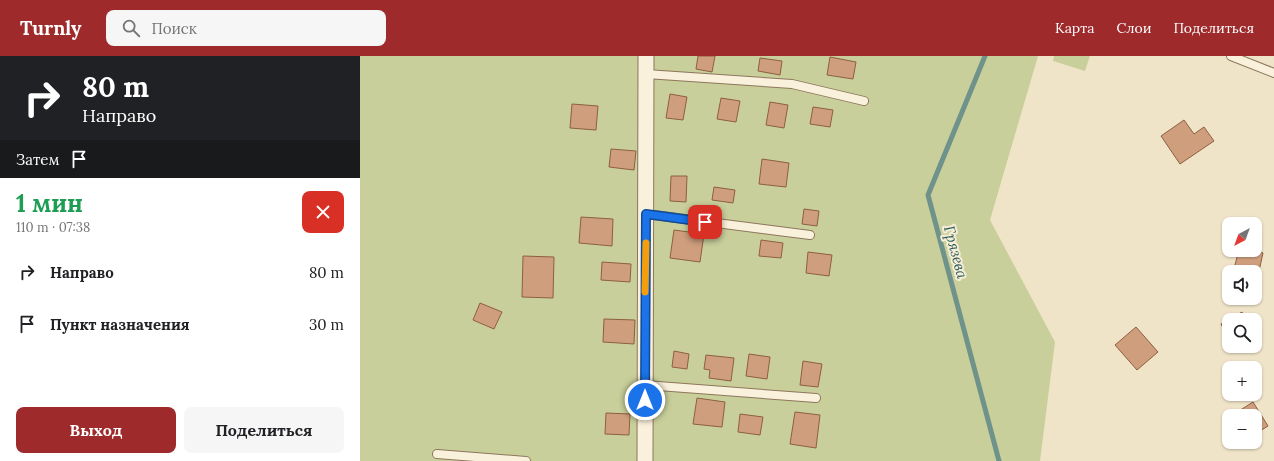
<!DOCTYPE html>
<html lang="ru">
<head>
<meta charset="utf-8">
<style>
  body { margin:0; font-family:Lora,serif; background:#f6f6f6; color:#202124; height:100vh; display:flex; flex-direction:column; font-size:15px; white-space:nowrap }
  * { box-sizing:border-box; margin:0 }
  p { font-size:13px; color:#757577 }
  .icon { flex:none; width:22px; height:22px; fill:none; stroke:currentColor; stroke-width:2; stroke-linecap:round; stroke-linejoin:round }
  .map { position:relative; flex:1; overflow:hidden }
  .sheet { display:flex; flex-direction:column; background:#fff; width:360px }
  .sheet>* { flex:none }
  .banner { background:#202124; color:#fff; overflow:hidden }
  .needle { width:26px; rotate:221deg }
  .fabs { position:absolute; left:862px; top:161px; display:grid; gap:8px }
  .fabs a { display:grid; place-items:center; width:40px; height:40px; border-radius:8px; background:#fff; box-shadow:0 1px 3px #0004; font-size:20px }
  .pin { position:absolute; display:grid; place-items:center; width:34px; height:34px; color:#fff; margin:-17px; border-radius:8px; box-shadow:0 2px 6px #0006 }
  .me { position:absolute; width:44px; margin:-22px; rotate:0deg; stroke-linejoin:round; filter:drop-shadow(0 0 3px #0008) }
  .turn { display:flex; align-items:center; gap:14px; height:84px; padding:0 16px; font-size:18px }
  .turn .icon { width:52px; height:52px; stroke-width:2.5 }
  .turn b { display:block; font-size:28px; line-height:34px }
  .then { display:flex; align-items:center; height:38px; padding:0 16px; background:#0003; gap:8px; font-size:15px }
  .round { display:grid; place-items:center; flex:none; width:42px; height:42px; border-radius:8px; background:#f6f6f6 }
  .head { display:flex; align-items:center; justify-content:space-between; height:68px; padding:0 16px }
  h1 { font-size:24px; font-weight:700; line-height:30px; color:#1e9e55 }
  .cta { display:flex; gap:8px; margin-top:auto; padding:8px 16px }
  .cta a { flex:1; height:46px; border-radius:8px; background:#9e2a2b; color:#fff; font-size:16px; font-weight:700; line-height:46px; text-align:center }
  .cta a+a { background:#f6f6f6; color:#202124 }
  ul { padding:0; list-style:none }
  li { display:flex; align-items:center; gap:12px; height:52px; padding:0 16px }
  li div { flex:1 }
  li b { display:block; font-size:15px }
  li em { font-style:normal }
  header { display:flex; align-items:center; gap:24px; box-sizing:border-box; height:56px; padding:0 20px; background:#9e2a2b; color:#fff }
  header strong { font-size:19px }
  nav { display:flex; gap:22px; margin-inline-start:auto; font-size:14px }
  .search { width:280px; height:36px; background:#f6f6f6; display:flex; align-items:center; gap:10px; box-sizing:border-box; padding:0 14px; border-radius:8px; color:#757577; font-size:15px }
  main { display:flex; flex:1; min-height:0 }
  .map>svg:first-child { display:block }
</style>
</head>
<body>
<header>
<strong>Turnly</strong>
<div class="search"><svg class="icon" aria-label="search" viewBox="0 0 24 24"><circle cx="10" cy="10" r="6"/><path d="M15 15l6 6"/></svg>Поиск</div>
<nav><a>Карта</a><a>Слои</a><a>Поделиться</a></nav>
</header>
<main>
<section class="sheet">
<div class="banner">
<div class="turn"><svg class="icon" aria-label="right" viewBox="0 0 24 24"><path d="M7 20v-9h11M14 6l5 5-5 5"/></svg><div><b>80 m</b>Направо</div></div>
<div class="then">Затем<svg class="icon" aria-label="arrive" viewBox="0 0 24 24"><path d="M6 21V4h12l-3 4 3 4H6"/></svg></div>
</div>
<div class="head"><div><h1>1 мин</h1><p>110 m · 07:38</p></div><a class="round" style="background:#d93025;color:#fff"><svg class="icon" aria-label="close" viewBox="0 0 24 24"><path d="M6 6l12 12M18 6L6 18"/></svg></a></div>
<ul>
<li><svg class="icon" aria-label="right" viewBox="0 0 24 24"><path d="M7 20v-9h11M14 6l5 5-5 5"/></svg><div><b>Направо</b></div><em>80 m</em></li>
<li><svg class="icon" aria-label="arrive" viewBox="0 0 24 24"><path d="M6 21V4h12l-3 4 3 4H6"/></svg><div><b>Пункт назначения</b></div><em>30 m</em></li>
</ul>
<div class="cta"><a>Выход</a><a>Поделиться</a></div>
</section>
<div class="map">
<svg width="914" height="405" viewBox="0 0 914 405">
  <rect width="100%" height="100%" fill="#f0e4c8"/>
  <g fill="#c9cf9b">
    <polygon points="0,0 678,0 630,164 695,286 680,405 0,405"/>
    <polygon points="694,0 730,0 725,15 693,5"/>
  </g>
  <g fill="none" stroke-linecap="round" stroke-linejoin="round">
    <polyline stroke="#6f938a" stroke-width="5" points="625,0 568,139 639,405"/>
  </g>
  <g fill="#cf9f7d" stroke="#8d5f41">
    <polygon points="338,0 355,0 352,16 336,13"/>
    <polygon points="470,1 496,6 493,23 467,19"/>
    <polygon points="400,2 422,5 420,19 398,15"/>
    <polygon points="310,38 327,41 323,64 306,62"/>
    <polygon points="361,42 380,45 376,66 357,63"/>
    <polygon points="410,46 428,49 424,72 406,69"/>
    <polygon points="212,48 238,50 236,74 210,72"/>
    <polygon points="453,51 473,54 470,71 450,68"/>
    <polygon points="824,64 834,78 844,71 854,85 820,108 801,80"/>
    <polygon points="251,93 276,95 274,114 249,111"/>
    <polygon points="402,103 429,107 426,131 399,128"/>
    <polygon points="311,120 327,120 326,146 310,145"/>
    <polygon points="354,131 375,134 373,147 352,144"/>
    <polygon points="444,153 459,155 457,170 442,168"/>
    <polygon points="221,161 253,163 252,190 219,187"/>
    <polygon points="314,174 344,178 340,206 310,202"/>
    <polygon points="401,184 423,187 421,202 399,200"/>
    <polygon points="879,194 892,194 903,197 896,229 895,216 873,216"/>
    <polygon points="448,196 472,199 469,220 446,217"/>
    <polygon points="163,200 194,201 193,242 162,241"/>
    <polygon points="242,206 271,208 270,226 241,224"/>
    <polygon points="120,247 142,256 134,273 113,264"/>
    <polygon points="882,256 886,264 869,264 869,283 861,268"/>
    <polygon points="244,263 275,264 274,288 243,286"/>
    <polygon points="776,271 798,296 777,314 755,289"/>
    <polygon points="873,290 886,290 876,296"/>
    <polygon points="314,295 329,298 327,313 312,311"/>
    <polygon points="389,298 410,301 407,323 386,320"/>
    <polygon points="346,299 374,302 371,325 349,322 350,314 344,313"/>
    <polygon points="443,305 462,308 458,331 440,329"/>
    <polygon points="337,342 365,346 362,371 333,368"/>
    <polygon points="893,346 908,370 895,378 895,360 871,360"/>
    <polygon points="435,356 460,359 456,392 430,388"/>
    <polygon points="246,357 270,358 269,379 245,378"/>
    <polygon points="380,358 403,361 400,379 378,376"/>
  </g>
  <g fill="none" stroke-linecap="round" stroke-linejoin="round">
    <g stroke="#8d765c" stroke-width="10">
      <g id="lane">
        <polyline points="871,0 914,17"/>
        <polyline points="286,18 432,28 504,45"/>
        <polyline points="286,158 450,179"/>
        <polyline points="285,329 456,342"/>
        <polyline points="77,398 166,405"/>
      </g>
    </g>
    <g stroke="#8d765c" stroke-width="17">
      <polyline id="street" points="285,405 286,0"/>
    </g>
    <use href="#lane" stroke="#faf1dc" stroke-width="8"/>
    <use href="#street" stroke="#faf1dc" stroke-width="15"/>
  </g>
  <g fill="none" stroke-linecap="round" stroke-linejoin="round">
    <g stroke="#114b97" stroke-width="10">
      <polyline id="route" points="285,344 286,158 345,166"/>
    </g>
    <use href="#route" stroke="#1a73e8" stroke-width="7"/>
    <polyline stroke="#f59e0b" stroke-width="7" points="285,236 286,187"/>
  </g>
  <g text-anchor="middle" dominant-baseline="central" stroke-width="4" stroke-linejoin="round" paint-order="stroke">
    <g font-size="15" font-style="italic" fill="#2f5d5a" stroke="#f7eed8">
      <text transform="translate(596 196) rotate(75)">Грязева</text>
    </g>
  </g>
</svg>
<div class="fabs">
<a><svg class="needle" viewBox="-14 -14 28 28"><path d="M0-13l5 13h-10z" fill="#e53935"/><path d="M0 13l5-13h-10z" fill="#757577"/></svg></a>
<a><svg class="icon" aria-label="sound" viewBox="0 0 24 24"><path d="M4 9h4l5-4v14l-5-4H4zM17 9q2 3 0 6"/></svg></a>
<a><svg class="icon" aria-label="search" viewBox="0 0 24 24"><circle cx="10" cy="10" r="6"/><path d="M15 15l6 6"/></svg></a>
<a>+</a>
<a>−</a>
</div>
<div class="pin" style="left:345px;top:166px;background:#d93025"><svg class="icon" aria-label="arrive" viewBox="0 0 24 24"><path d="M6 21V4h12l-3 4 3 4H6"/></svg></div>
<svg class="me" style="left:285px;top:344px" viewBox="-20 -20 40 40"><circle r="17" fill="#1a73e8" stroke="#fff" stroke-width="3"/><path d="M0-11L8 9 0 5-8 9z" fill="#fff"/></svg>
</div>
</main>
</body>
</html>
